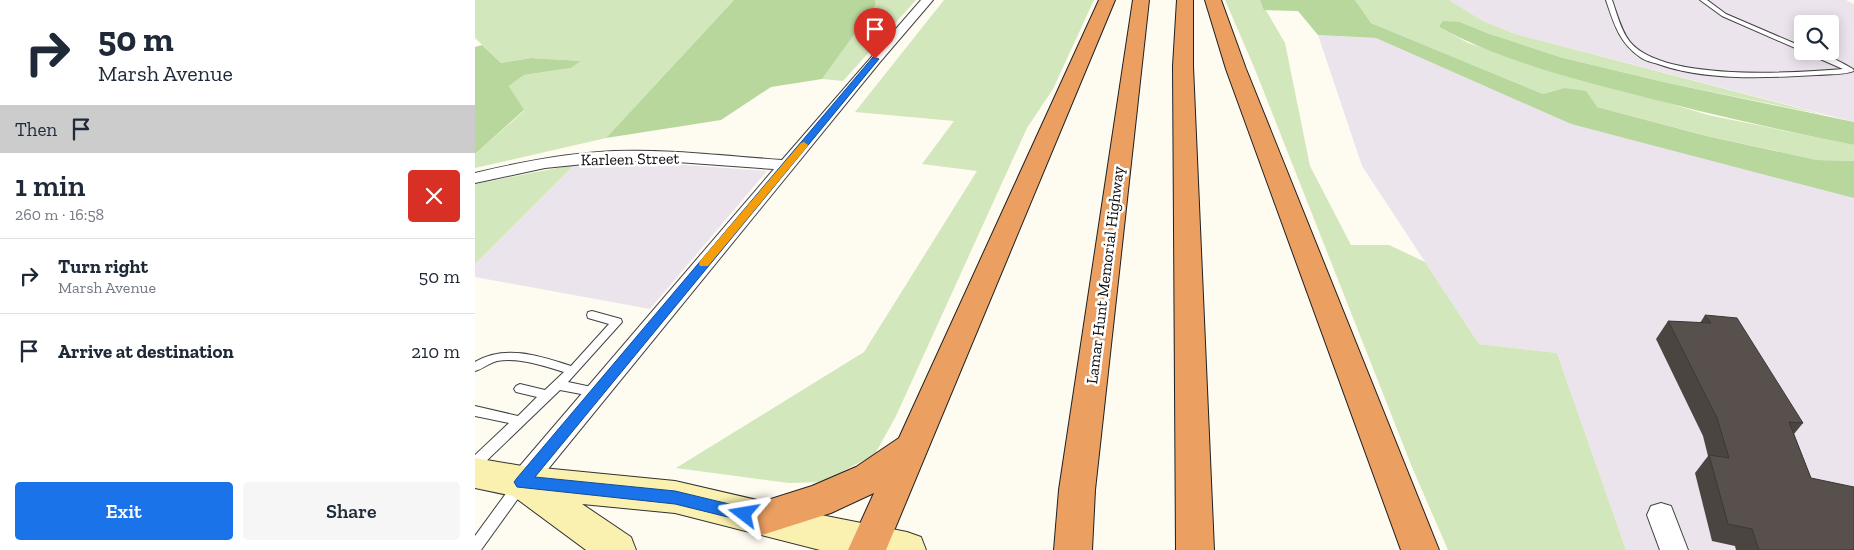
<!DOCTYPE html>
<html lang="en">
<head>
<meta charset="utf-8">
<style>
  body { margin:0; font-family:"Zilla Slab",serif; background:#f6f6f7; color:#1f2937; height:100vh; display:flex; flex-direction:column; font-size:19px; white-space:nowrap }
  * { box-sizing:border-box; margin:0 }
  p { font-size:16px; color:#747a83 }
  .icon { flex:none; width:28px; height:28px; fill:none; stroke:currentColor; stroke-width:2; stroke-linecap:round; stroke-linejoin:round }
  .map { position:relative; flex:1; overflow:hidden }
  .drawer { display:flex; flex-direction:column; background:#fff; width:475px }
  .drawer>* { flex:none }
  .banner { background:#fff; color:#1f2937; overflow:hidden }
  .controls { position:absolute; left:1319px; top:15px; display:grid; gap:10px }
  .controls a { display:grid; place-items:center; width:45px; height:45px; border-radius:5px; background:#fff; box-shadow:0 2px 12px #0003; font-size:25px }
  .pin { position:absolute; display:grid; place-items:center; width:42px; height:42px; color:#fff; margin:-51px -21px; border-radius:50% 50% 50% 0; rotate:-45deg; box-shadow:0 0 5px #0007 }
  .pin .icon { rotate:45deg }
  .me { position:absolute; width:55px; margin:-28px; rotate:284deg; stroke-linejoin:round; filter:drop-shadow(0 0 4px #0008) }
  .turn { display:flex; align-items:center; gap:18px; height:105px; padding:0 15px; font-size:22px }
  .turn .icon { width:65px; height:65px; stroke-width:2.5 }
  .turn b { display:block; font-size:35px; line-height:42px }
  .then { display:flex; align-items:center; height:48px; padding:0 15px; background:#0003; gap:10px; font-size:19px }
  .round { display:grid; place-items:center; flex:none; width:52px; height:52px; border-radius:5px; background:#f6f6f7 }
  .overview { display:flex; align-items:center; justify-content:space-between; height:85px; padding:0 15px }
  h1 { font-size:30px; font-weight:600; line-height:38px }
  .button { display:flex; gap:10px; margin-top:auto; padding:10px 15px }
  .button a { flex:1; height:58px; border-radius:5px; background:#1a73e8; color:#fff; font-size:20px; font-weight:600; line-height:58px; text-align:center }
  .button a+a { background:#f6f6f7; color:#1f2937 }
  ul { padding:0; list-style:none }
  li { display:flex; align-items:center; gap:15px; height:75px; padding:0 15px; border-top:1px solid #e0e1e3 }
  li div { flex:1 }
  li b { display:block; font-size:19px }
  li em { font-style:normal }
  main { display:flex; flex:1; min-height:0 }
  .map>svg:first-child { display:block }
</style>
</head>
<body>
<main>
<section class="drawer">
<div class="banner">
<div class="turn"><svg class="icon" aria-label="right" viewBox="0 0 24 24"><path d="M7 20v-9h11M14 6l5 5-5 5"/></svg><div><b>50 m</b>Marsh Avenue</div></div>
<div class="then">Then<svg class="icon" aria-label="arrive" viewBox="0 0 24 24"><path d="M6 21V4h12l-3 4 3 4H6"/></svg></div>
</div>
<div class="overview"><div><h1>1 min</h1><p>260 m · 16:58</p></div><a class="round" style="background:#d93025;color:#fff"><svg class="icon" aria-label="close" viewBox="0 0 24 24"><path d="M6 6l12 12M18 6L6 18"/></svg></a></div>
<ul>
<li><svg class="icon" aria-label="right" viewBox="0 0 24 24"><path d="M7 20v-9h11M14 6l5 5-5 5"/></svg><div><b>Turn right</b><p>Marsh Avenue</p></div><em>50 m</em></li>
<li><svg class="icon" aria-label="arrive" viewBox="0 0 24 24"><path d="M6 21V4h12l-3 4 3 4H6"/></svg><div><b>Arrive at destination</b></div><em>210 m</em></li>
</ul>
<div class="button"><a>Exit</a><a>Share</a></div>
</section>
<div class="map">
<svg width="1379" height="550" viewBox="0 0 1379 550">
  <rect width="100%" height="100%" fill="#fefbf1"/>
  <g fill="#ece4ed" fill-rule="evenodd">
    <path d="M974 0H1371L1379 4V122L1040 34 1008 21ZM1328 24H1355V51H1328Z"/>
    <polygon points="843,35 901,38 1096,124 1379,196 1379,550 1151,550 1082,353 1004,344 887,166"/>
    <polygon points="137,163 182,163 292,171 175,309 0,277 0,264 99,165"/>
  </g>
  <g fill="#d3e7bc">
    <polygon points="0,0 259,0 131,138 0,168 0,154 49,111 34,86 49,75 96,68 106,61 56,58 26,63 0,38"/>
    <polygon points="400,0 441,0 368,81 347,79 400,6"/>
    <polygon points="469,0 619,0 578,89 552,128 421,416 400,454 348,482 314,483 201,468 389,352 502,171 447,164 479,121 380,112"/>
    <polygon points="750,0 785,0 810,43 835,166 876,245 914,245 950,262 1004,344 1082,353 1151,550 973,550 937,467 779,67"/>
    <polygon points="880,0 974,0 1008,21 1040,34 1350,115 1193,83 1088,58 1012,33 985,22 964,27 993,43 1233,115 1379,145 1379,161 1342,160 1233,136 1122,107 1089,88 1068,94 896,23"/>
    <polygon points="98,165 99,165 0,264 0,184"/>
  </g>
  <g fill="#b7d79d">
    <polygon points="259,0 400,0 400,6 347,79 296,87 246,120 131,138"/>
    <polygon points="785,0 880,0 896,23 1068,94 1089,88 1111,91 1122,107 1232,136 1342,160 1379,161 1379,198 1096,124 901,38 843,35 823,11 789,10"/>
    <path d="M968 21 985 22 1012 33 1088 58 1193 83 1379 122V145C1299 129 1221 111 1142 90 1081 74 1019 57 964 27Z"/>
    <polygon points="7,45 26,63 56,58 106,61 96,68 49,75 34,86 49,110 0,154 0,47"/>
  </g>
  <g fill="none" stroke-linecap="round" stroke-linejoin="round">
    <g stroke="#424242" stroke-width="2">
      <g id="lane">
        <path d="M1131 0H1137C1142 14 1146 31 1155 42 1188 82 1320 73 1368 69L1247 16 1225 0H1232L1251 14 1328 47V51C1345 51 1363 60 1378 69L1379 71C1369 75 1353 74 1342 75 1292 78 1230 81 1183 64 1177 62 1170 61 1165 57 1144 42 1139 24 1131 0Z"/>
        <path d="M117 311 146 319 147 322 93 382 126 389 128 392 126 395 122 397 85 390 5 467 0 468V455L34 423 0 416V406L43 416 62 397 41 392 39 389 41 386 45 384 70 390 89 372C69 366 44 357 22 361 14 363 8 369 0 371V362C30 344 65 356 96 366L134 324 113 318 112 315 113 312Z"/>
        <polygon points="45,479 50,481 52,485 50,489 6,550 0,550 0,536 40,481"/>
      </g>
    </g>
    <g stroke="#424242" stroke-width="2">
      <g id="street">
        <path d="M446 0H458L405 62 56 490 47 493 38 490 34 482 38 474 299 169 188 161H138L70 168 0 183V173C46 162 92 153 139 151 195 149 251 156 307 160Z"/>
        <polygon points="1186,503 1196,506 1213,550 1185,550 1172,515 1176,506"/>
      </g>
    </g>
    <g stroke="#313131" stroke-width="2">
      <polygon id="secondary" points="0,458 47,466 200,481 351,516 432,532 446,537 451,550 345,550 200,513 107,504 156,537 161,550 111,550 38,496 0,488"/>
    </g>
    <g stroke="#202020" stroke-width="2">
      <g id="highway">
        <polygon points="624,0 640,0 411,550 373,550 399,493 356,513 287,535 274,530 268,518 274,506 337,486 381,467 424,438"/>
        <polygon points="658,0 674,0 620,490 617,550 579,550 584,490"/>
        <polygon points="702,0 718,0 718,66 739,550 701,550 698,66"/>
        <polygon points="730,0 746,0 771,69 964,550 926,550 751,69"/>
      </g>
    </g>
    <use href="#lane" fill="#fff" fill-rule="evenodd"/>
    <use href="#street" fill="#fff" fill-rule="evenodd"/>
    <use href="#secondary" fill="#faf1b0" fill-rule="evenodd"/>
    <use href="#highway" fill="#eba062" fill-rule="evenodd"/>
  </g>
  <polygon fill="#4b4541" points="1230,315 1328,423 1319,434 1336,478 1379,550 1261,550 1260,546 1237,541 1220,473 1233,456 1228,436 1181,339 1193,321 1225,323"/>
  <polygon fill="#57504c" stroke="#3d3835" points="1230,315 1262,318 1328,423 1314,422 1336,478 1379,487 1379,550 1284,550 1277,529 1253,524 1234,455 1254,458 1242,418 1193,321 1236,323"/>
  <polygon fill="#1a73e8" stroke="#114b97" points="398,57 404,59 60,477 200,491 275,509 277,514 275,519 269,521 200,504 42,487 39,482 42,478"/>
  <polygon fill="#f59e0b" points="329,142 333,145 332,147 233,266 225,266 224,264 225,261 326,143"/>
  <g text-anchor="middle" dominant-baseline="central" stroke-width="5" stroke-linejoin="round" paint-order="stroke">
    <g font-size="16" fill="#0f0f0f" stroke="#fff">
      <text transform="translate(155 159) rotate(-1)">Karleen Street</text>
      <text transform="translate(630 275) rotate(-83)">Lamar Hunt Memorial Highway</text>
    </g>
  </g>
</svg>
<div class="controls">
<a><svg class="icon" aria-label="search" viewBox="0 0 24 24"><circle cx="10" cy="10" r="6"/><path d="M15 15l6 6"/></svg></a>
</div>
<div class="pin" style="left:400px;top:59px;background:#d93025"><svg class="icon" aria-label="arrive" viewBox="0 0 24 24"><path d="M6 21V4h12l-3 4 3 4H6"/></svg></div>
<svg class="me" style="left:269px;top:514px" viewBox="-20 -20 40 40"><path d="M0-17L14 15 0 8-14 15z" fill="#1a73e8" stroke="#fff" stroke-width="4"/></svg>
</div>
</main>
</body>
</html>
